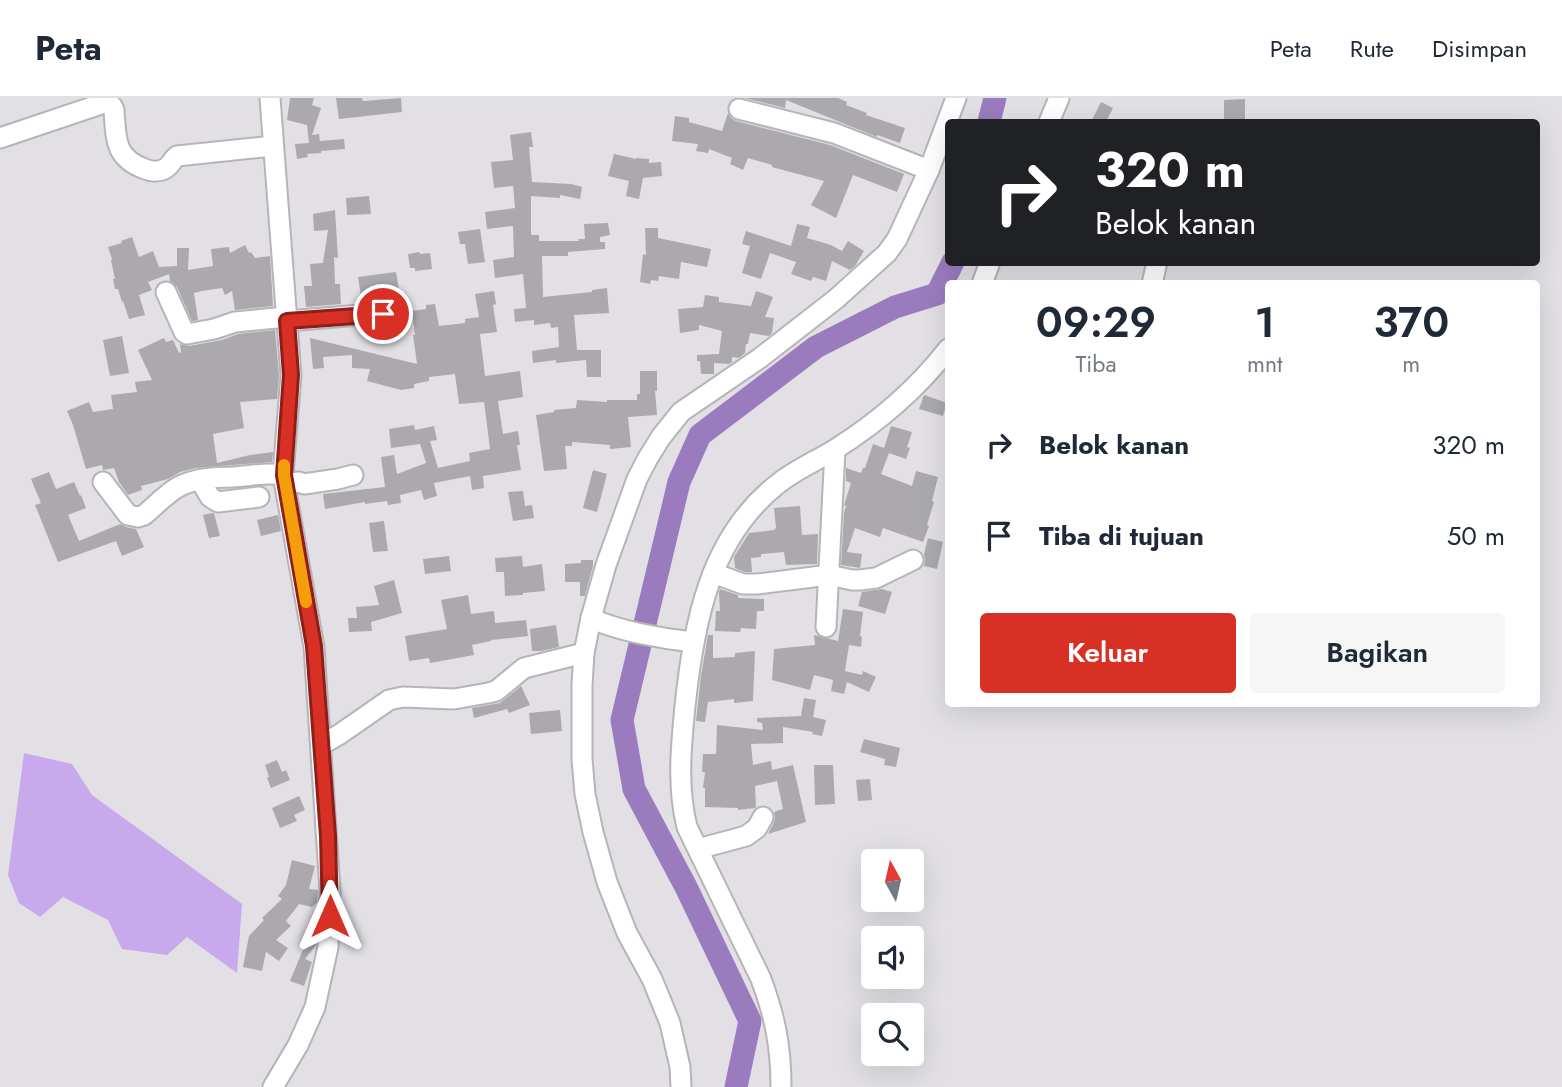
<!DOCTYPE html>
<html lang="id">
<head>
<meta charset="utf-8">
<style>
  body { margin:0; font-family:Jost,sans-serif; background:#f6f6f7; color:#1f2937; height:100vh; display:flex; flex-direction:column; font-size:26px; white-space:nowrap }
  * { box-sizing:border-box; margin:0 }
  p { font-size:23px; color:#747a83 }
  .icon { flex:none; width:38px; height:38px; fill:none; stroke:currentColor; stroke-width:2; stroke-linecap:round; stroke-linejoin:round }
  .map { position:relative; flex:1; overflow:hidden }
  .sheet { position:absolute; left:945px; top:182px; width:595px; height:427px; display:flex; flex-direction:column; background:#fff; border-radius:7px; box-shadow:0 7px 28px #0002 }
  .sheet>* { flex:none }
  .guide { position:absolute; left:945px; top:21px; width:595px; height:147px; border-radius:7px; box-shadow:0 7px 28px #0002; background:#202124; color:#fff; overflow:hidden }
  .needle { width:46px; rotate:352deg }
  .buttons { position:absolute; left:861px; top:751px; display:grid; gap:14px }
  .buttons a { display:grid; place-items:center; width:63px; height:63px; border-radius:7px; background:#fff; box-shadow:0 7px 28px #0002; font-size:35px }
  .pin { position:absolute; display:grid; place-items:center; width:60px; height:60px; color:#fff; margin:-30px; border:4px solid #fff; border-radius:50%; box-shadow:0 2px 7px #0007 }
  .me { position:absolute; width:77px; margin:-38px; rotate:0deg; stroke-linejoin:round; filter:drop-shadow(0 0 5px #0008) }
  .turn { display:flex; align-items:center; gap:24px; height:147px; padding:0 35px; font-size:32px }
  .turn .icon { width:91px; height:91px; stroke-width:2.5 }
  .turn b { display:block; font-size:49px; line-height:60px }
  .eta { display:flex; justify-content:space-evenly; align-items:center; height:119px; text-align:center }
  .eta b { font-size:42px; font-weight:600; line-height:49px }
  .action { display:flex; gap:14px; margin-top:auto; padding:14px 35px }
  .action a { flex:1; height:80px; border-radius:7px; background:#d93025; color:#fff; font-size:28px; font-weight:600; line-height:80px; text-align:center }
  .action a+a { background:#f6f6f7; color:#1f2937 }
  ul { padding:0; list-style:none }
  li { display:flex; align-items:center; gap:21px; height:91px; padding:0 35px }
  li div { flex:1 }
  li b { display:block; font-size:26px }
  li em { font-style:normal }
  header { display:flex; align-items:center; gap:42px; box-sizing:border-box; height:98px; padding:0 35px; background:#fff; border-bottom:2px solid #e0e1e3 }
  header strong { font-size:33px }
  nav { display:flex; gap:38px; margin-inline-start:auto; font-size:24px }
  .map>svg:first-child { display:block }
</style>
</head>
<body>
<header>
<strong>Peta</strong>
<nav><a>Peta</a><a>Rute</a><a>Disimpan</a></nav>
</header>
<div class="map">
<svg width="1562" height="989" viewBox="0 0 1562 989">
  <rect width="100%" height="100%" fill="#e2e0e5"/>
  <polygon fill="#c8aaec" points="24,655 72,666 92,697 242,806 237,875 187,839 167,857 122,851 108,822 63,799 40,819 19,805 8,777"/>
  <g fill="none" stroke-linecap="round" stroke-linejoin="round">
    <g stroke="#9a7cbe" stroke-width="23">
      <polyline points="989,24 995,0"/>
      <polyline points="736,989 750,923 686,789 634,691 622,622 679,384 700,337 816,249 895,209 937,196 953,164"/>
    </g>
  </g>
  <g fill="#aba9ae">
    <polygon points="290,0 314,0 312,7 321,10 312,37 319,36 320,43 344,41 345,51 321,53 321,55 307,56 308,59 297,61 295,46 309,45 307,27 287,22"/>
    <polygon points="336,0 362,0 363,3 401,0 402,14 339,21"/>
    <polygon points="745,0 838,0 847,4 846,7 867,15 866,17 905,30 900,45 877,37 877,39 786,2 785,10"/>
    <polygon points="1245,1 1245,24 1224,24 1224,2"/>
    <polygon points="1101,4 1113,10 1106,24 1091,24"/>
    <polygon points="728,15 731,20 736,23 830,47 904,76 897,94 853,77 836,120 811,107 824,83 772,69 772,67 748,60 743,72 730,66 732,60 709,51 708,55 696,53 698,46 672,43 675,18 689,20 689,24 722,33"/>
    <polygon points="531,34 533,49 529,49 532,84 571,86 582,89 580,101 560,97 560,100 531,98 531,137 539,137 539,143 579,143 578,141 585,141 584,126 608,125 610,137 600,139 600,144 605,144 605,151 568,154 568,158 542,158 543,199 592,194 592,192 607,190 609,215 574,217 577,252 601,252 601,279 587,279 586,262 556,265 556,262 533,265 532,253 559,249 558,229 551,230 550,225 534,227 534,222 515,224 514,211 526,210 523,176 495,180 493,162 514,159 513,128 487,131 485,114 515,110 513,88 494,90 491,64 513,62 510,37"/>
    <polygon points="614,56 636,61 636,60 649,61 649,65 661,64 662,78 643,80 639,101 626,98 629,83 608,78"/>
    <polygon points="369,98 371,116 347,117 346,100"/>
    <polygon points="335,112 338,160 334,159 335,186 340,186 341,206 306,209 304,188 312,188 310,166 323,165 328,132 314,133 313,116"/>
    <polygon points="797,126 810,129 807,140 831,147 842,153 848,143 864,153 855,168 850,172 832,163 826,183 813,179 811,183 791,176 796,164 770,155 761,181 742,175 750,148 742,146 746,133 791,148"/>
    <polygon points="645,130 658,130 658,140 711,151 707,169 681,164 679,181 659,178 658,183 651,182 650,186 640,184 643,156 646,157"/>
    <polygon points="480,131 485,164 468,166 465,146 460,146 458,134"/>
    <polygon points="132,139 139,159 153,153 159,169 177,168 177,150 189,150 188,172 213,168 211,151 229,149 230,155 245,147 249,155 251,154 255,160 270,158 273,208 235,212 232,193 225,197 222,190 202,193 194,195 198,222 192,223 177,189 170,183 169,176 148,184 152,192 139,197 145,217 129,221 123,203 122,204 118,191 115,191 113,181 115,181 111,162 112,161 108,149 122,145 121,143"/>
    <polygon points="419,154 420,156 430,155 432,171 415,173 415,170 410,170 408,156"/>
    <polygon points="396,174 401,203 362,205 358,179"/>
    <polygon points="494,193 496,206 493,207 497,234 480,236 485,278 520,273 523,299 498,303 503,336 518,333 520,347 517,347 521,372 483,378 484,390 472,392 470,378 434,385 437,398 424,402 421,392 400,397 401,405 388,407 387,403 365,406 365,404 325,411 323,396 385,389 381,359 394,357 397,376 426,365 420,346 391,350 389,331 414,327 415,332 434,328 437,342 430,343 438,370 470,363 469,355 490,351 484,304 459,306 455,276 429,279 429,283 414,286 414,290 401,292 367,283 370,271 352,270 352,257 323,259 324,270 313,271 310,240 417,266 413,237 415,237 412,213 426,211 426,207 435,206 439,228 465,225 465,221 479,219 475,196"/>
    <polygon points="756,193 773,199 765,219 774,220 772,235 769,238 750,235 748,246 746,246 745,255 739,260 732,259 732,264 729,266 714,265 714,276 701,276 700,263 697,263 697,257 719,256 722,233 699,227 699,232 680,235 678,211 703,209 705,197 719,199 719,204 751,208"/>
    <polygon points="275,232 279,277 277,301 240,304 244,330 213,336 217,365 250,357 273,354 272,364 195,370 180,374 168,381 141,388 142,392 128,397 119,384 114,370 103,372 102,367 86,371 73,327 67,313 89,304 93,314 113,311 111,297 137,294 135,284 152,282 138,252 164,240 166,244 173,242 179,255 181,254 180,246 189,248 222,242 238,236"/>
    <polygon points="122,238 129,275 110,278 103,242"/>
    <polygon points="640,273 657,273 657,293 655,293 657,317 628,319 631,349 610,351 610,347 572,344 572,348 565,348 567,371 544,373 536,317 554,314 554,312 576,310 577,302 607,304 607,302 637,302 637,296 640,296"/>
    <polygon points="924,297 947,305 943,318 919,311"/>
    <polygon points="891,328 912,334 907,349 910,350 906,361 889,355 881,376 912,388 916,373 938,379 932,403 934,404 927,427 929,428 923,444 883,430 880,439 855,430 847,454 862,456 860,470 841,467 844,415 846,408 844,407 845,404 851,385 846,383 846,370 861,375 863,370 865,370 873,346 884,350"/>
    <polygon points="593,372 607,376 597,414 583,410"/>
    <polygon points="49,374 56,391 74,384 80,398 81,397 86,410 68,417 79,443 120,426 126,429 136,431 144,449 122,458 116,443 58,464 35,407 41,405 31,381"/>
    <polygon points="523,393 525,408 532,407 534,420 513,423 508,394"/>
    <polygon points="800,408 802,437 818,436 817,466 786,467 784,454 761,456 761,459 751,460 752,474 745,474 735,470 734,459 749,435 774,432 776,430 774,410"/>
    <polygon points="212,415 214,415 220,438 209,440 203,417"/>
    <polygon points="278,417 281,433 261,438 257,422"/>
    <polygon points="384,423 388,453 373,454 369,425"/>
    <polygon points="928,440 943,444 937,471 924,468 925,462 924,456"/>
    <polygon points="449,458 451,473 425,476 423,461"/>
    <polygon points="522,458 523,469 542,466 545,493 523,495 523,497 505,498 504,474 496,474 495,460"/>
    <polygon points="581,462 593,462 593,468 585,498 580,498 580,484 565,484 565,466 581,465"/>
    <polygon points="394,482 402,515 371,524 372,533 349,534 348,520 357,520 356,509 379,507 374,488"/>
    <polygon points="720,491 738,497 738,500 764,501 764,513 757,513 756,531 741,530 740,534 715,533 716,513 720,513 719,495"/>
    <polygon points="882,491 892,494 885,516 858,508 862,494"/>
    <polygon points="468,497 471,516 494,513 495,525 526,522 528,538 491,542 491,543 472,547 474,557 430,565 429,560 409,563 405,538 447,531 441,502"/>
    <polygon points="843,511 863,514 860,538 862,539 861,549 849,547 845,573 862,577 863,573 876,579 869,594 847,584 844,596 831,593 833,582 814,577 810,592 772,582 774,551 815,547 814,537 838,543"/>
    <polygon points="556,527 559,549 541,553 532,553 530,531"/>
    <polygon points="708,537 713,537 713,560 735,559 735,555 755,553 753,603 734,605 734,601 708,604 705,624 696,623 701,578"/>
    <polygon points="521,588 530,607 509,615 507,611 474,620 472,610 500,605"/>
    <polygon points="804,600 816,602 813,619 826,622 822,638 812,636 813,634 783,629 783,645 751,646 753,667 771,663 772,672 793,667 806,724 768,736 774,724 775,719 774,714 783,711 777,683 755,688 756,709 755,710 738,712 738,710 705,709 705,690 703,690 705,674 702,674 703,656 716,656 717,627 763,632 762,625 757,624 757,620 801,618"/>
    <polygon points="560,612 562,633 531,636 529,615"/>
    <polygon points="864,641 900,650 896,669 884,667 885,661 860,654"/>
    <polygon points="277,662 282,674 286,672 290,682 271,690 267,680 269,679 265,667"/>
    <polygon points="814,667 833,667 835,706 815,707"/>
    <polygon points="870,681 872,702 858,703 856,682"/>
    <polygon points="299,698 305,712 294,717 297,723 280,730 272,710"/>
    <polygon points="292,762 315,768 309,791 318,792 317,804 312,809 299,806 286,823 291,828 276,842 288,850 279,863 266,854 262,873 243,869 249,838 264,822 262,820 282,801 278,798 286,787"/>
    <polygon points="312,832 316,835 316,847 305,861 312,864 304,888 290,883 309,837"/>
  </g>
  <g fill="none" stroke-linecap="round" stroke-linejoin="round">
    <g stroke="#b6b4b9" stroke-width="23">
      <g id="minor">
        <polyline points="270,0 291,277 283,377 314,549 330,792 328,849 315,909 298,947 273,989"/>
        <polyline points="739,11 834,35 929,72"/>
        <polyline points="1049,24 1059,0"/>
        <path d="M0 40 107 4 112 8 114 12C116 40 114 60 145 71 152 74 160 74 166 70 171 67 172 62 177 58L273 48"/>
        <polyline points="982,186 990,164"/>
        <polyline points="1152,186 1157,164"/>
        <polyline points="166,194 184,234 187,236 214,231 235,224 286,219"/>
        <polyline points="287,223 397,214"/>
        <polyline points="200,382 210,399 218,404 259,399"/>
        <path d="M103 384 128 417 138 419 144 417C155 408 166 396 178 389 195 380 215 379 233 379 251 378 266 374 283 377"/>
        <polyline points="285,386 299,384 304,386 338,381 353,377"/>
        <polyline points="713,475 743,486 758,486 829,477 852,482 860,482 876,480 913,462"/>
        <path d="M591 520C617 533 664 541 693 544"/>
        <polyline points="826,529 835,352"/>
        <polyline points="321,647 340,636 389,602 403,599 454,601 488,595 496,593 524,570 584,555"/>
        <polyline points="698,751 746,738 757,730 763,719"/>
        <polyline points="681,989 680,969 670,925 652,881 627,835 607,784 593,734 585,696 582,661 582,587 584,555 591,520 606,467 637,381 648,360 661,339 681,314 760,260 836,201 887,155 897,141 929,72 956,0"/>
        <path d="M781 989C781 948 775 919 761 881L687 729C677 689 681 649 685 608 694 525 709 439 779 385 795 372 816 363 834 352 877 325 917 291 948 251"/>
      </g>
    </g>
    <use href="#minor" stroke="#fff" stroke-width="19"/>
  </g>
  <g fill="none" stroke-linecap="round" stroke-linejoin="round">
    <g stroke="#8d1f18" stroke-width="18">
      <polyline id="route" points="330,818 328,738 314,548 284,377 291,277 287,223 383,216"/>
    </g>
    <use href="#route" stroke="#d93025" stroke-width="12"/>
    <polyline stroke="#f59e0b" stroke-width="12" points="284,367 284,377 306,504"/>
  </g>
</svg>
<div class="buttons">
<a><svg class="needle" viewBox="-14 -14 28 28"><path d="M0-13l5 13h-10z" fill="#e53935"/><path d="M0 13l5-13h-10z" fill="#747a83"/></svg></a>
<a><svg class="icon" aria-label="sound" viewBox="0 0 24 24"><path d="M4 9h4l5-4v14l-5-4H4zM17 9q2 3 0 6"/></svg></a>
<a><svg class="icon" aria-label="search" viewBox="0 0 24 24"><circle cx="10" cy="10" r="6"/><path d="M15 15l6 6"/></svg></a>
</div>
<div class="pin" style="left:383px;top:216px;background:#d93025"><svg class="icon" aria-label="arrive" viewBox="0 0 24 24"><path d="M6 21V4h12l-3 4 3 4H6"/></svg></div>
<svg class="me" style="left:330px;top:818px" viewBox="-20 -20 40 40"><path d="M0-17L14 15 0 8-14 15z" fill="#d93025" stroke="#fff" stroke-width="4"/></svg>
<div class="guide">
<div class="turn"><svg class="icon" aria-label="right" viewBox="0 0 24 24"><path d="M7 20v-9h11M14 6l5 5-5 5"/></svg><div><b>320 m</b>Belok kanan</div></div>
</div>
<section class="sheet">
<div class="eta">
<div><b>09:29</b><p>Tiba</p></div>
<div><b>1</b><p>mnt</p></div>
<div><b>370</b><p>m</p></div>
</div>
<ul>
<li><svg class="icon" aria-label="right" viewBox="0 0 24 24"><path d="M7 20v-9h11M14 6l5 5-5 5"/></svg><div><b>Belok kanan</b></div><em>320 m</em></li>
<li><svg class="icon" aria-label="arrive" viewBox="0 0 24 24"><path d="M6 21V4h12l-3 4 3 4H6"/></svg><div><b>Tiba di tujuan</b></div><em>50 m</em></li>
</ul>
<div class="action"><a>Keluar</a><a>Bagikan</a></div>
</section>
</div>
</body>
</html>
